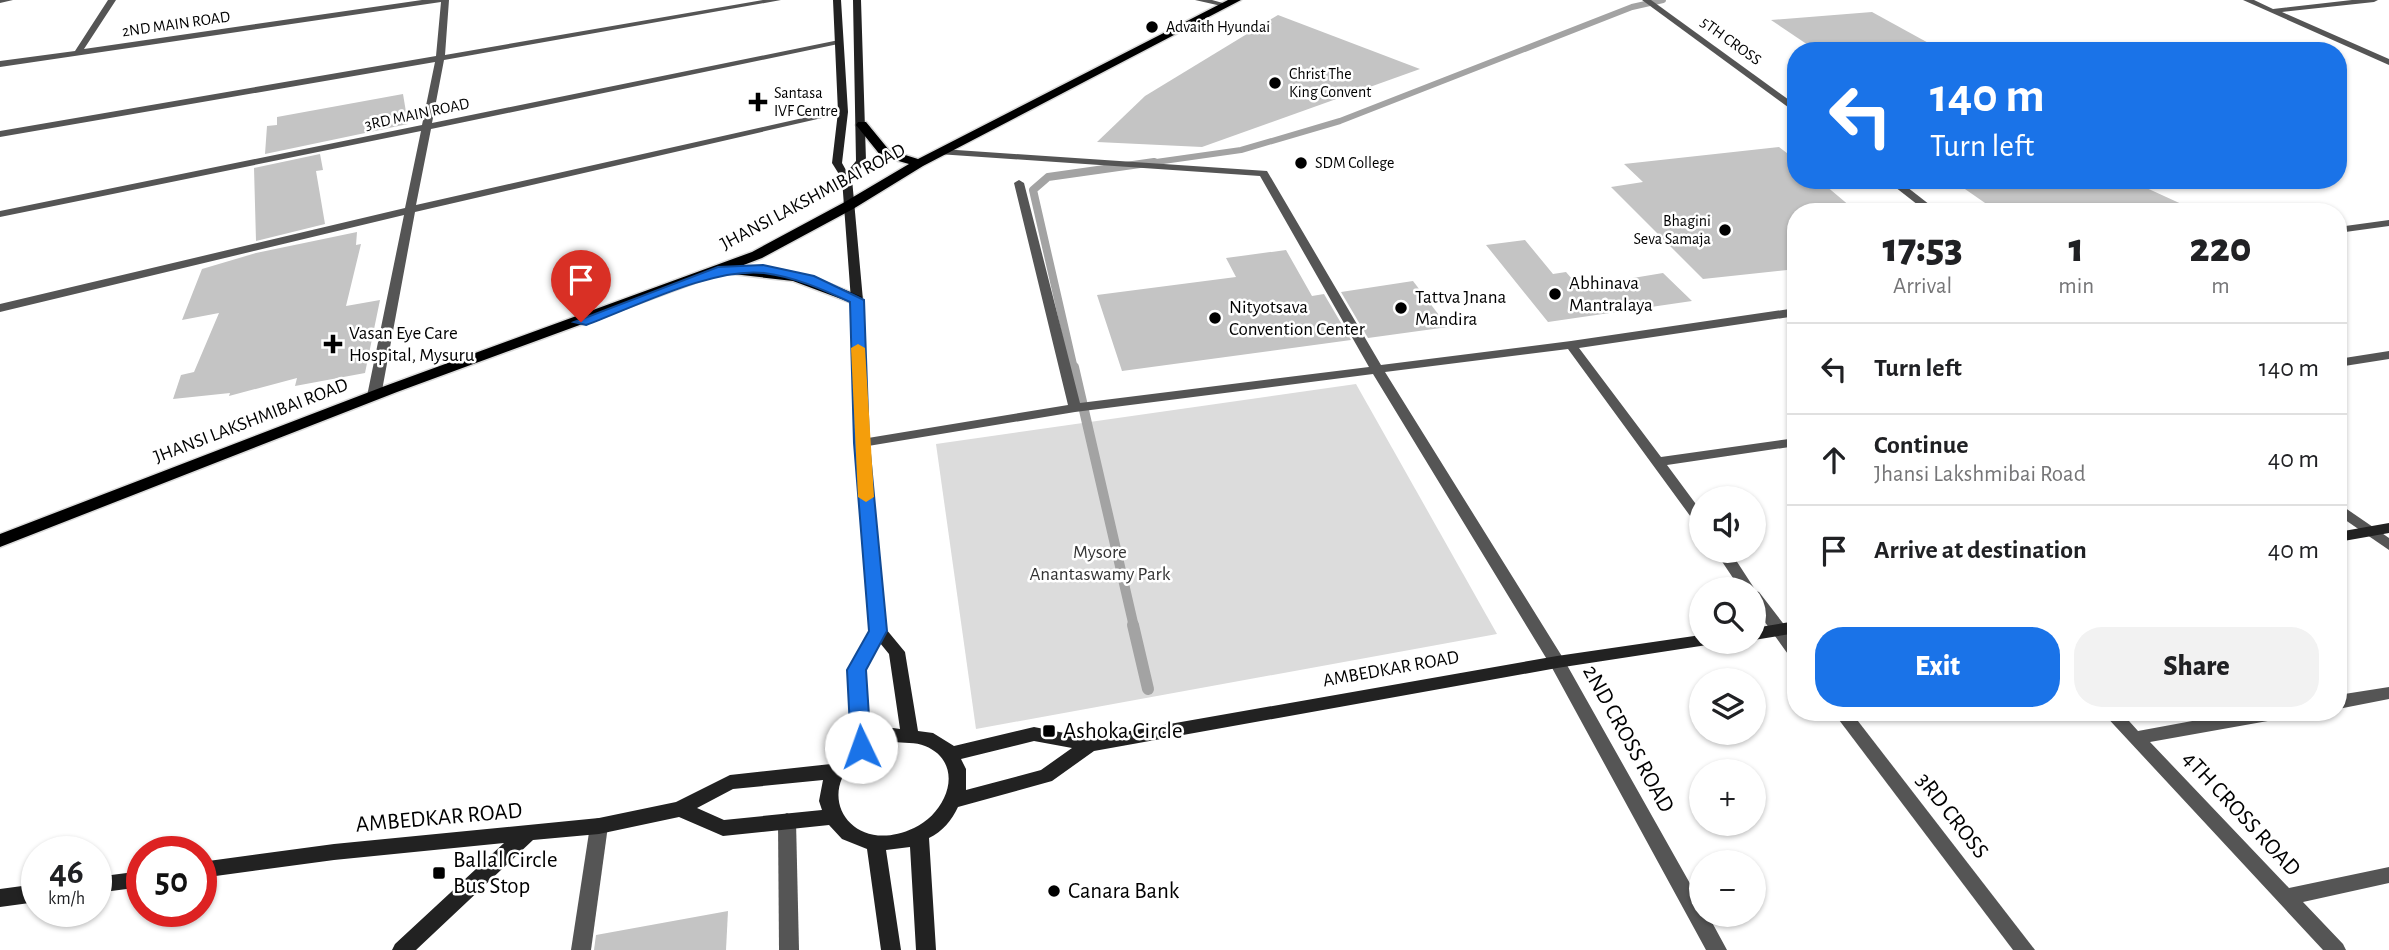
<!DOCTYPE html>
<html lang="en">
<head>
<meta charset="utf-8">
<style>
  body { margin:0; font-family:"Alegreya Sans",sans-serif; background:#f2f2f2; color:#202124; height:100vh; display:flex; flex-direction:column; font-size:26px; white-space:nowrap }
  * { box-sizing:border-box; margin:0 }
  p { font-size:23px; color:#757577 }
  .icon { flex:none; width:38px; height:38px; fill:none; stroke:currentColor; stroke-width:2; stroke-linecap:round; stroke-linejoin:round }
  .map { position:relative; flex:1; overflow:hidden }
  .drawer { position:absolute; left:1787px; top:203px; width:560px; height:518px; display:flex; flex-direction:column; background:#fff; border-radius:28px; box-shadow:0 2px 5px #0004 }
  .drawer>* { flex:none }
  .hud { position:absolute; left:1787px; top:42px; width:560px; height:147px; border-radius:28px; box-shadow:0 2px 5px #0004; background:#1a73e8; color:#fff; overflow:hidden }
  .tools { position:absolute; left:1689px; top:486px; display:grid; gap:14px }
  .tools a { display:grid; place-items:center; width:77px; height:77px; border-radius:50%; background:#fff; box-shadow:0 2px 5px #0004; font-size:35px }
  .speed { position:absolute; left:21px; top:836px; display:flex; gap:14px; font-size:35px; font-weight:700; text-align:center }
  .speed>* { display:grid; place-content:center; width:91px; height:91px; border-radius:50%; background:#fff; box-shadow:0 2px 5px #0004; line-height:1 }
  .speed small { font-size:18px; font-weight:400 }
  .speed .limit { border:10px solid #d22; background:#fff; color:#111 }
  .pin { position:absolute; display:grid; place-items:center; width:60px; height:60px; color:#fff; margin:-72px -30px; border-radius:50% 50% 50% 0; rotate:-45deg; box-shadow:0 0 7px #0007 }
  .pin .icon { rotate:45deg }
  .me { position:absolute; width:77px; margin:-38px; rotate:357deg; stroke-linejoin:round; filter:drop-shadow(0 0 5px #0008) }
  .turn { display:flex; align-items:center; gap:24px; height:147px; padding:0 28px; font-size:32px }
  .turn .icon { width:91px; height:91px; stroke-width:2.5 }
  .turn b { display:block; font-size:49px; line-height:60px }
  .eta { display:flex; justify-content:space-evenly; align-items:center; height:119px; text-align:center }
  .eta b { font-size:42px; font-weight:800; line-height:49px }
  .cta { display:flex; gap:14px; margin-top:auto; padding:14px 28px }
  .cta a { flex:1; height:80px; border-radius:28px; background:#1a73e8; color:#fff; font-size:28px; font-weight:800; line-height:80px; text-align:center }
  .cta a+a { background:#f2f2f2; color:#202124 }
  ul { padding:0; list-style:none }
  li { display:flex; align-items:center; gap:21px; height:91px; padding:0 28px; border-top:2px solid #e0e0e0 }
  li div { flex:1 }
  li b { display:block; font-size:26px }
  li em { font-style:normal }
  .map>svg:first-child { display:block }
</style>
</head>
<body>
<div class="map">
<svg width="2389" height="950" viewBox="0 0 2389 950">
  <rect width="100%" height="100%" fill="#fff"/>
  <polygon fill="#dcdcdc" points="1356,384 1497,634 976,729 936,444"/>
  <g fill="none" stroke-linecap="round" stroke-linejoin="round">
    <polyline stroke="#a3a3a3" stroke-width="6" points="1142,164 1241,150 1340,121 1632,7 1663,0"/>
    <polyline stroke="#a3a3a3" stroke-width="8" points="1074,369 1033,190 1048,177 1154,162"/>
    <polyline stroke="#a3a3a3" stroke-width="10" points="1074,367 1134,627"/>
    <polyline stroke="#a3a3a3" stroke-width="12" points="1133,625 1148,689"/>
  </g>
  <g fill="#c4c4c4">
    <polygon points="1872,12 1943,51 1817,51 1771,20"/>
    <polygon points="1278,15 1420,69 1202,147 1097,142 1145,96"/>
    <polygon points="403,94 408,124 265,154 267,126 277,125 277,117"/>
    <polygon points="1779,147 1796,160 1796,180 1819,180 1857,212 1796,212 1796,269 1703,279 1611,187 1643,182 1624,164"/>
    <polygon points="320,154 323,170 316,171 325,224 256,241 254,168"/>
    <polygon points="1952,180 2129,180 2199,212 1998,212"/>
    <polygon points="357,232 356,245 361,244 346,306 380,300 365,373 295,386 297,378 229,396 230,393 173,399 181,375 194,372 219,313 182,320 202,269 256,253"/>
    <polygon points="1525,240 1553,274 1566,272 1579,287 1663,273 1692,301 1548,322 1486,245"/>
    <polygon points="1286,250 1312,296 1324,294 1351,340 1122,371 1097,295 1236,277 1226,258"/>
    <polygon points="1413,281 1448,327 1368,338 1341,292"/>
    <polygon points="728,911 726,950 594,950 596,935"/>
  </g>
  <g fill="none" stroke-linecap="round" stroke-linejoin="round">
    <g stroke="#dbdbdb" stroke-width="3">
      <path id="primary" d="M1228 0H1241L923 166 853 209 762 258 741 266C784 266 823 280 862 297V303H852L793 281 733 274 727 271 397 392 0 547V534L385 386 752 252 843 203 909 164 881 156 856 125 858 122H866L889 150 918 159Z"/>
    </g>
    <g fill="#555" fill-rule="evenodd">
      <polygon points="0,0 13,0 0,3"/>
      <polygon points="108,0 116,0 84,49 422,0 449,0 445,55 763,0 781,0 444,60 432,123 839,40 843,43 431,129 416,205 843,109 848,112 415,212 381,396 374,400 367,396 404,215 0,312 0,304 405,208 421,131 0,217 0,211 422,125 435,62 0,137 0,131 436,56 441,2 0,67 0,61 75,51"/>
      <polygon points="1195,0 1212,0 1230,5 1226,7"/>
      <polygon points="1642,0 1651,0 1796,105 1796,113"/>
      <polygon points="2243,0 2254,0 2273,9 2352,0 2378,0 2374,2 2282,12 2389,59 2389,65"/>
      <polygon points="942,149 1267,171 1381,365 1571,341 1796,308 1796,316 1579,348 1661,457 1796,438 1796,446 1667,465 1701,511 1701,526 1696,524 1568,349 1385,372 1563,658 1701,903 1701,915 1708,915 1727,950 1706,950 1551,666 1373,374 1075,412 862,447 857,446 855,443 857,440 862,439 1068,405 1014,183 1019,180 1024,183 1080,403 1369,367 1260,176 938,154 938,150"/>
      <polygon points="1886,180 1898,180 1939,212 1927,212"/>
      <polygon points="2389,220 2389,226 2338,233 2338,227"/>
      <polygon points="2389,351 2389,359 2338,367 2338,359"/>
      <polygon points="2338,503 2389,538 2389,550 2338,515"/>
      <polygon points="1715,551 1730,551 1756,591 1759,592 1796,640 1796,659 1790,657 1754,607 1754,590 1741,590"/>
      <polygon points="2389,687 2389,699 2338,709 2338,695"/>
      <polygon points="1833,712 1851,712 2035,950 2013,950"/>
      <polygon points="2102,712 2121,712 2138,731 2241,712 2287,712 2285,717 2279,719 2150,742 2289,888 2389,867 2389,883 2303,902 2343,944 2346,950 2323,950"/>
      <polygon points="787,813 793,816 796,821 799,950 779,950 778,821 781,816"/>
      <polygon points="599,818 606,820 608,826 591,950 571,950 590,826 592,820"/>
    </g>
    <g fill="#222" fill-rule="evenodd">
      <path d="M833 0H841L848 112 842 163 847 172 856 161 853 0H861L866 161 852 179 863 300 869 443 886 629 905 652 918 731 933 733 954 746 1034 727 1090 738 1557 656 1701 635V642H1708L1707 645 1557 668 1094 751 1052 781 958 807C952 820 942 832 929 838L936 950H916L910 847 886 850 901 950H881L867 849 842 839 829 825 723 836 679 817 599 834 533 840 416 950H392L395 944 504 843 334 860 201 878V862L334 844 599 818 676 802 730 775 831 764 841 752 852 744 849 670 870 631 855 443 851 300 842 179 832 163 838 112ZM880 643 889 654 900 729 893 728 869 736 865 670ZM1034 741 1072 748 1041 770 966 790V769L961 759ZM893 742C903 743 916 742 925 746 948 755 954 777 944 798 938 811 927 822 914 828 840 863 799 767 893 742ZM823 780 819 801 822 810 724 820 697 808 733 789Z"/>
      <polygon points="2389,523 2389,533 2338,542 2338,532"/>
      <polygon points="1796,621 1796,633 1754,640 1754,628"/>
      <polygon points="142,871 142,887 96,893 96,877"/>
      <polygon points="37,884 37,902 0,907 0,889"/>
    </g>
    <use href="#primary" fill="#000" fill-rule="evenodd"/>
  </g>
  <path fill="#1a73e8" stroke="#114b97" stroke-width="2" d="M763 265 814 276 864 300 869 443 887 631 866 670 871 747 868 752H854L851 747 847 670 869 631 854 443 850 302C822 289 795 277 764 273 713 267 635 307 586 325L574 322 718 267Z"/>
  <polygon fill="#f59e0b" points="858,344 865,348 874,497 866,502 858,497 851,348"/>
  <g fill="#000" stroke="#fff" stroke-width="2.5">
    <circle cx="1152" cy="27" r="7"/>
    <circle cx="1275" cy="83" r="7"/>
    <path d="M754.5 91.5h7v7h7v7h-7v7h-7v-7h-7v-7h7z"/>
    <circle cx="1301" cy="163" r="7"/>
    <circle cx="1725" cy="230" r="7"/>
    <circle cx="1555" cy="294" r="7"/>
    <circle cx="1401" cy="308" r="7"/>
    <circle cx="1215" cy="318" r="7"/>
    <path d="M329.5 333.5h7v7h7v7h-7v7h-7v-7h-7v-7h7z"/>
    <rect x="1042" y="724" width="14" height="14" rx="3.5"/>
    <rect x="432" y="866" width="14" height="14" rx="3.5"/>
    <circle cx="1054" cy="891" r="7"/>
  </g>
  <g text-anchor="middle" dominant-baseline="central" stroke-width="5" stroke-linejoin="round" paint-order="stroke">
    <g font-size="16" fill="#000" stroke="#fff">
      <text transform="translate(176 24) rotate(-8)">2ND MAIN ROAD</text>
      <text transform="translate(1731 41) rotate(36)">5TH CROSS</text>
      <text transform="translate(417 114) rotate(-12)">3RD MAIN ROAD</text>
    </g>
    <g font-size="16" fill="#000" stroke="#fff" text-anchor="start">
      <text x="1166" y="27">Advaith Hyundai</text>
      <text x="1289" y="74">Christ The<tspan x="1289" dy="18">King Convent</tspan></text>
      <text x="774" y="93">Santasa<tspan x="774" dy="18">IVF Centre</tspan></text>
      <text x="1315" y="163">SDM College</text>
      <text x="1711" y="221" text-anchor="end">Bhagini<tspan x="1711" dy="18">Seva Samaja</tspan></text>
    </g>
    <g font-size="19" fill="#000" stroke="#fff">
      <text transform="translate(813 197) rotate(-28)">JHANSI LAKSHMIBAI ROAD</text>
      <text transform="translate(251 421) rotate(-21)">JHANSI LAKSHMIBAI ROAD</text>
      <text transform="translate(1391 669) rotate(-10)">AMBEDKAR ROAD</text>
    </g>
    <g font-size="19" fill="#000" stroke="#fff" text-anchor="start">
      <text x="1569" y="283">Abhinava<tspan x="1569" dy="22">Mantralaya</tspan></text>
      <text x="1415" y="297">Tattva Jnana<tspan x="1415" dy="22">Mandira</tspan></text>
      <text x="1229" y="307">Nityotsava<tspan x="1229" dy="22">Convention Center</tspan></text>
      <text x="349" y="333">Vasan Eye Care<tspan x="349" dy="22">Hospital, Mysuru</tspan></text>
    </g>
    <g font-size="19" fill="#333" stroke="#fff">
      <text x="1100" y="552">Mysore<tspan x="1100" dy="22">Anantaswamy Park</tspan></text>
    </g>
    <g font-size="23" fill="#000" stroke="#fff" text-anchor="start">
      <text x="1063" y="731">Ashoka Circle</text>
      <text x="453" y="860">Ballal Circle<tspan x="453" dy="26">Bus Stop</tspan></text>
      <text x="1068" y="891">Canara Bank</text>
    </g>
    <g font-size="23" fill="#000" stroke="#fff">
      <text transform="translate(1628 739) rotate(61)">2ND CROSS ROAD</text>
      <text transform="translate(2241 814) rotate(47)">4TH CROSS ROAD</text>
      <text transform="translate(1952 816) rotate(52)">3RD CROSS</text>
      <text transform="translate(439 818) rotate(-5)">AMBEDKAR ROAD</text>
    </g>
  </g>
</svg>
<div class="tools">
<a><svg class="icon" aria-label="sound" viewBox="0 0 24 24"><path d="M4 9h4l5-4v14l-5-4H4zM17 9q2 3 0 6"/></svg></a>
<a><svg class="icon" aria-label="search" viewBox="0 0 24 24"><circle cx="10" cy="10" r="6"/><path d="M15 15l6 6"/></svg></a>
<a><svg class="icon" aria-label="layers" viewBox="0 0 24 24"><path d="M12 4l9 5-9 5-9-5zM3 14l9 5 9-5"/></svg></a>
<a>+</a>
<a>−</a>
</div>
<div class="speed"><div>46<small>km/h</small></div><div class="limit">50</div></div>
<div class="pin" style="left:581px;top:322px;background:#d93025"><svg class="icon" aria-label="arrive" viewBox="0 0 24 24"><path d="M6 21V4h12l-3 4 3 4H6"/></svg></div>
<svg class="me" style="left:861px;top:747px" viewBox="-20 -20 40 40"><circle r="19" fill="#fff"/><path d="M0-13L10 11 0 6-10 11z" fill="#1a73e8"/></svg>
<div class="hud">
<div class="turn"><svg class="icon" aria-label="left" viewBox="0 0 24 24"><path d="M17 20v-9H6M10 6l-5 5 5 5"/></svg><div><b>140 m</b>Turn left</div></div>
</div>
<section class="drawer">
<div class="eta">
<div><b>17:53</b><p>Arrival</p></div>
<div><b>1</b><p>min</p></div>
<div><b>220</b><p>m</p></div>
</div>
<ul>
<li><svg class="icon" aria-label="left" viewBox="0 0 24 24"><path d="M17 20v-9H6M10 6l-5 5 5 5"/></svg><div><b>Turn left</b></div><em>140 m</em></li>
<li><svg class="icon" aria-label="ahead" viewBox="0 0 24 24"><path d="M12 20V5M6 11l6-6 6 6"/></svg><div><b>Continue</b><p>Jhansi Lakshmibai Road</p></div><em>40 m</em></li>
<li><svg class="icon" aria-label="arrive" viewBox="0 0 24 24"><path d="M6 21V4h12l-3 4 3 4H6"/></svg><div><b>Arrive at destination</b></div><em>40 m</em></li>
</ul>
<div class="cta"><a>Exit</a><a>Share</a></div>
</section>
</div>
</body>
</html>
